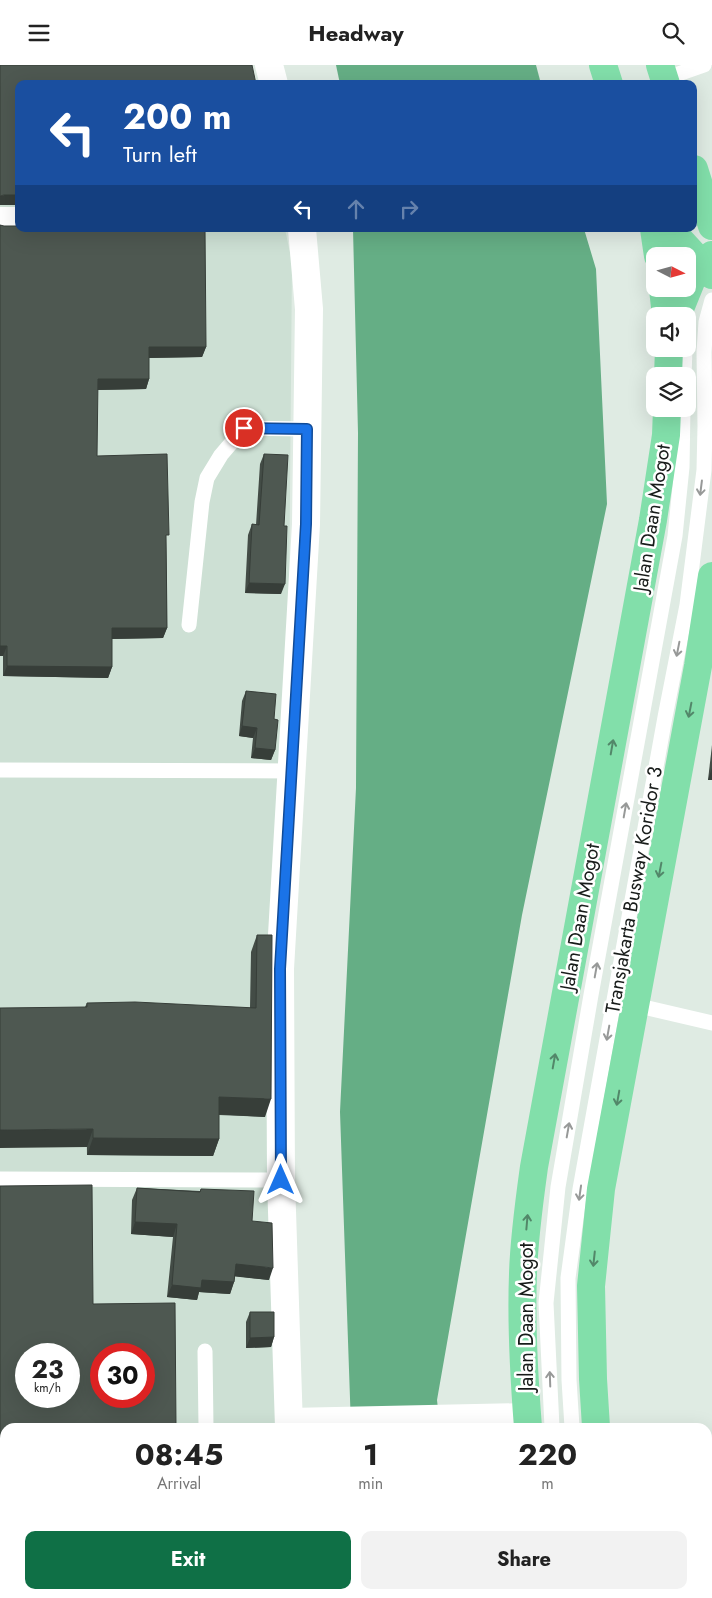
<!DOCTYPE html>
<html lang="en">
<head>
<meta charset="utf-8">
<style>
  body { margin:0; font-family:Jost,sans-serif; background:#f2f2f2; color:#222; height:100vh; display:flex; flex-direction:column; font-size:19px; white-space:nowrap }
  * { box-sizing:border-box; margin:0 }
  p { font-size:16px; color:#767676 }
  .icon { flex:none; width:28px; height:28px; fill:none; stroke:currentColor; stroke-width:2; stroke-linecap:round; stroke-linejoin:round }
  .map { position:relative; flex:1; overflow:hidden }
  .drawer { position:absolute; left:0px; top:1358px; width:712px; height:176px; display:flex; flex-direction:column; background:#fff; border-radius:15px 15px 0 0; box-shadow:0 5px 20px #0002 }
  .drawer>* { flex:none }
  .guide { position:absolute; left:15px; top:15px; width:682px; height:152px; border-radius:10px; box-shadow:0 5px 20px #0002; background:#1a4fa0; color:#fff; overflow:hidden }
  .needle { width:32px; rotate:96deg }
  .tools { position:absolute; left:646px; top:182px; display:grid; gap:10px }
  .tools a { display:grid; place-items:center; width:50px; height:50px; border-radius:10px; background:#fff; box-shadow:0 5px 20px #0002; font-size:25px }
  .speed { position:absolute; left:15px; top:1278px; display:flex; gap:10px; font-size:25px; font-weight:700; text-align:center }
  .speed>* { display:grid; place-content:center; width:65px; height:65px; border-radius:50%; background:#fff; box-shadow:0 5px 20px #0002; line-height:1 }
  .speed small { font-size:12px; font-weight:400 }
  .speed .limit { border:8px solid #d22; background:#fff; color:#111 }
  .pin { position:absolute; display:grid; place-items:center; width:42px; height:42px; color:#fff; margin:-21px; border:2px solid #fff; border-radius:50%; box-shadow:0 1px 5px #0007 }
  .me { position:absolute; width:55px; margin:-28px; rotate:0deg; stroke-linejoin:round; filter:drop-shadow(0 0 4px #0008) }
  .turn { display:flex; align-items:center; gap:18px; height:105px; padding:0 25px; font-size:22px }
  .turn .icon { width:65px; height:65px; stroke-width:2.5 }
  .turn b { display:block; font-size:35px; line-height:42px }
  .lanes { display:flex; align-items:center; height:48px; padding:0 25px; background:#0003; justify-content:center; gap:25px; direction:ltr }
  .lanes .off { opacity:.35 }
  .eta { display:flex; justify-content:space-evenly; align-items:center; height:85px; text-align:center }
  .eta b { font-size:30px; font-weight:700; line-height:35px }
  .button { display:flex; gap:10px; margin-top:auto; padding:10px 25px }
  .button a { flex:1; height:58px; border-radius:10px; background:#0f7046; color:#fff; font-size:20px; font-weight:700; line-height:58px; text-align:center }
  .button a+a { background:#f2f2f2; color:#222 }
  header { display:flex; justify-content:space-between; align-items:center; height:65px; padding:0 25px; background:#fff; font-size:22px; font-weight:700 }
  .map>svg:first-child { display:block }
</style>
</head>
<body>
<header><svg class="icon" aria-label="menu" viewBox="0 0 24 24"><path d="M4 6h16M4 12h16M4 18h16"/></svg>Headway<svg class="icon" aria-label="search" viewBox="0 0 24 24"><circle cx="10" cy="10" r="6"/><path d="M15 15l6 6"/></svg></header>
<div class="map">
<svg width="712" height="1533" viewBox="0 0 712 1533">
  <rect width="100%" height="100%" fill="#dfebe3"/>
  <path fill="#cde0d4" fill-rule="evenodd" d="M0 0 19 19V164H285L292 197 283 1240 285 1362H5V1529H287V1533H0ZM26 1289H69V1331H26ZM101 1289H144V1331H101Z"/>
  <g fill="#65ae85">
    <polygon points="336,0 536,0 541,19 340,19"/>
    <polygon points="353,164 584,164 596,204 607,439 522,850 437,1335 440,1362 351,1362 340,1047 356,723 358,368"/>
    <rect x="355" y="1529" width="106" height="4"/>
  </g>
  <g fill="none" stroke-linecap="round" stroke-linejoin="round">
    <g stroke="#fff" stroke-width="15">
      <polyline points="664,14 704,0"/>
      <polyline points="684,311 685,284"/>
      <polyline points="189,560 202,437 207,413 221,390 244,363 307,364"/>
      <polyline points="0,705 293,706"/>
      <polyline points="635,940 712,958"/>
      <polyline points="0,1114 281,1115"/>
      <polyline points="205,1286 206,1362"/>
      <polyline points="552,1362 546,1238 558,1122 591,930 675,471 682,402 683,344"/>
      <polyline points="572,1362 569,1315 568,1213 580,1124 665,652 687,540 704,405 705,361 704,287 706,257 712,235"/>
      <polyline points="208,1529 208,1533"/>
      <polyline points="566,1529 566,1533"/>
      <polyline points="586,1529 587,1533"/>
    </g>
    <g stroke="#fff" stroke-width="28">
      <polyline points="269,0 274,19"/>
      <polyline points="0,156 19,156"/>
      <polyline points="289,1357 527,1352"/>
      <polyline points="289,1362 281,1115 280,904 306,459 309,244 302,164"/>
      <polyline points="293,1529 293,1533"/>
    </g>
    <g stroke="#82dfaa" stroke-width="28">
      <polyline points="603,0 609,19"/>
      <polyline points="660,0 666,19"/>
      <polyline points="694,104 712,161"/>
      <polyline points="654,164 658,191"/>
      <polyline points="660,164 679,174 712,210"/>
      <polyline points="663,224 666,251"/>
      <polyline points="677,251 692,214 712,190"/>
      <polyline points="668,311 669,284"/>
      <path d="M528 1362C524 1312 521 1260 523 1209 524 1173 529 1138 534 1102L653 455 666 370 667 344"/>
      <polyline points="596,1362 593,1314 591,1221 601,1124 698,601 712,511"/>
      <polyline points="542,1529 542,1533"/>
      <polyline points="610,1529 610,1533"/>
    </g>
  </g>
  <g fill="#434c46">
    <polygon points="0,160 206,282 202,292 149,293 149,314 146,324 97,325 97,391 166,476 167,563 163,573 112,574 112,602 108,613 3,611 3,591 0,591"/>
    <polygon points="264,389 284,461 281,529 245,528 248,470 252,459 256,460 260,399"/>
    <polygon points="246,626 274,654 275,685 271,695 251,693 253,673 239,671 242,636"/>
    <polygon points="712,680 712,715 708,715"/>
    <polygon points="257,870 265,1052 219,1050 219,1074 213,1091 87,1090 85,942 87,938 250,943 251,887"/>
    <polygon points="137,1123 200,1126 201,1124 252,1156 269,1215 235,1211 234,1217 230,1229 199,1227 197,1235 167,1232 173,1172 131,1169 132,1135"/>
    <polygon points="250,1247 274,1272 271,1282 246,1283 246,1257"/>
    <polygon points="712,1482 712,1498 710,1498"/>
    <rect x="227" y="1529" width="51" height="4"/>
  </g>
  <g fill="#373e39">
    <polygon points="4,130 19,130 19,140 0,140 0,131"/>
    <polygon points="149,282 206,282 202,292 145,293"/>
    <polygon points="98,314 149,314 146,324 94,325"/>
    <polygon points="249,518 285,519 281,529 245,528"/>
    <polygon points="112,563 167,563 163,573 108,574"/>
    <polygon points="0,581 7,581 3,591 0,591"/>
    <polygon points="7,601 112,602 108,613 3,611"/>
    <polygon points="242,661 257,663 253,673 239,671"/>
    <polygon points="255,683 275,685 271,695 251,693"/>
    <polygon points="712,703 712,715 708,715"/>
    <polygon points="219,1032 271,1034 265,1052 213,1049"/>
    <polygon points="93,1064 87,1082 0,1083 0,1065"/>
    <polygon points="93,1073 219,1074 213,1091 87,1090"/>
    <polygon points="135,1157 177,1159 173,1172 131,1169"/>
    <polygon points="236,1199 273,1203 269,1215 231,1211"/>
    <polygon points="202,1215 234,1217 230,1229 199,1227 197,1235 167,1232 172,1220"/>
    <polygon points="274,1272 271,1282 246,1283 250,1273"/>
    <rect x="0" y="1415" width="5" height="19"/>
    <polygon points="180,1530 179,1533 50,1533 50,1531"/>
  </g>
  <g fill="#4e5851" stroke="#373e39" fill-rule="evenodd">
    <polygon points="0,0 252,0 256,19 19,19 19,130 4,130 0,131"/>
    <polygon points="0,160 4,161 19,161 19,164 205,164 206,282 149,282 149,314 98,314 97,391 167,389 169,470 166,470 167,563 112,563 112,602 7,601 7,581 0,581"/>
    <polygon points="264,389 288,390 284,461 287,461 285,519 249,518 252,459 259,460"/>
    <polygon points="246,626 276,629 274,654 278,655 275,685 255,683 257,663 242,661"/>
    <polygon points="257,870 272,870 271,1034 219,1032 219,1074 93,1073 93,1064 0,1065 0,943 87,942 87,938 135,937 256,943"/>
    <path d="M92 1120 93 1239 175 1238 176 1362H5V1415H0V1121ZM26 1289H69V1331H26ZM101 1289H144V1331H101Z"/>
    <polygon points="137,1123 200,1127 201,1124 254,1126 252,1156 272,1158 273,1203 236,1199 234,1217 202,1215 201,1223 172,1220 177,1159 135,1157"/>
    <polygon points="250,1247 274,1247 274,1272 250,1273"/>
    <polygon points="0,1473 5,1473 5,1529 180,1529 180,1530 50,1531 50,1533 0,1533"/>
    <rect x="232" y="1529" width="46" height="4"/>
  </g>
  <defs><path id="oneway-shaft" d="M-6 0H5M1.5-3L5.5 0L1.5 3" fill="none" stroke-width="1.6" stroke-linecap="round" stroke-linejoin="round" transform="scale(1.25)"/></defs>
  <g stroke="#979998">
    <use href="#oneway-shaft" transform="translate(701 423) rotate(97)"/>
    <use href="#oneway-shaft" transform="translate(678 584) rotate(101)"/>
    <use href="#oneway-shaft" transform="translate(625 745) rotate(-80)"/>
    <use href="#oneway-shaft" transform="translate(596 905) rotate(-80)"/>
    <use href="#oneway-shaft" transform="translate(608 968) rotate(100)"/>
    <use href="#oneway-shaft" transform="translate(568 1065) rotate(-80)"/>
    <use href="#oneway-shaft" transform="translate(580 1128) rotate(98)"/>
    <use href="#oneway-shaft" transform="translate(550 1314) rotate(-92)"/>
  </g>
  <g stroke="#528769">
    <use href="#oneway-shaft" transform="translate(690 645) rotate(101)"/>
    <use href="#oneway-shaft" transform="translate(612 682) rotate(-80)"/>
    <use href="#oneway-shaft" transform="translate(660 805) rotate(101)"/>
    <use href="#oneway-shaft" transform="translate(554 996) rotate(-80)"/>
    <use href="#oneway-shaft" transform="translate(618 1033) rotate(100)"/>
    <use href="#oneway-shaft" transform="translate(527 1157) rotate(-85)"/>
    <use href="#oneway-shaft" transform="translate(594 1194) rotate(96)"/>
  </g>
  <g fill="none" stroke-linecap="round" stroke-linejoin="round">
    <g stroke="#114b97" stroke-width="12">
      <polyline id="route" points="244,363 307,364 306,459 280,904 281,1115"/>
    </g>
    <use href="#route" stroke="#1a73e8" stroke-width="9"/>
  </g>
  <g text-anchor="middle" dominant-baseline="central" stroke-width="5" stroke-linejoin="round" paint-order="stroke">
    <g font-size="20" fill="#181c1a" stroke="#fff">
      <text transform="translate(652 453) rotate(-81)">Jalan Daan Mogot</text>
      <text transform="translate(634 825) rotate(-80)">Transjakarta Busway Koridor 3</text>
      <text transform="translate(580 852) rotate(-80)">Jalan Daan Mogot</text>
      <text transform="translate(526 1252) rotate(-90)">Jalan Daan Mogot</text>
    </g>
  </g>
</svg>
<div class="tools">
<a><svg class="needle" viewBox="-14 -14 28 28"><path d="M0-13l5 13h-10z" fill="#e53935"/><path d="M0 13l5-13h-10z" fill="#767676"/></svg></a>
<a><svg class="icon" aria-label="sound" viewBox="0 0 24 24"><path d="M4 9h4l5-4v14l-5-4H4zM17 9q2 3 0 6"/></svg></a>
<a><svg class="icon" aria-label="layers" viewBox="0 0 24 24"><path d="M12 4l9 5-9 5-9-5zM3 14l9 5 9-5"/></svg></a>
</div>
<div class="speed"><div>23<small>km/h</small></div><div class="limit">30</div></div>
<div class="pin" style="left:244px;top:363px;background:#d93025"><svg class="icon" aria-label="arrive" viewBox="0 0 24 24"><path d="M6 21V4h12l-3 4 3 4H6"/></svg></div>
<svg class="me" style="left:281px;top:1115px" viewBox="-20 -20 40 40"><path d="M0-17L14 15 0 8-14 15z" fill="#1a73e8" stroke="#fff" stroke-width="4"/></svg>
<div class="guide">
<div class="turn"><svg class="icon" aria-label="left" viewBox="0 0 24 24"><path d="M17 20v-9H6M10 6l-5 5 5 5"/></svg><div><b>200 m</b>Turn left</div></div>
<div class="lanes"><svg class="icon" aria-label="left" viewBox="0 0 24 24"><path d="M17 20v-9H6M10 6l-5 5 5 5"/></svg><svg class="icon off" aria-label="ahead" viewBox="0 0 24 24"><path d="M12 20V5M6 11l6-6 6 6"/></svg><svg class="icon off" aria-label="right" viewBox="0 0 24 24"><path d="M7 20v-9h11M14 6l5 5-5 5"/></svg></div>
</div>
<section class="drawer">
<div class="eta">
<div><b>08:45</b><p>Arrival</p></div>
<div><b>1</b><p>min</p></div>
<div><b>220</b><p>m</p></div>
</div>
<div class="button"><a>Exit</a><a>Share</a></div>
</section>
</div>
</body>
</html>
